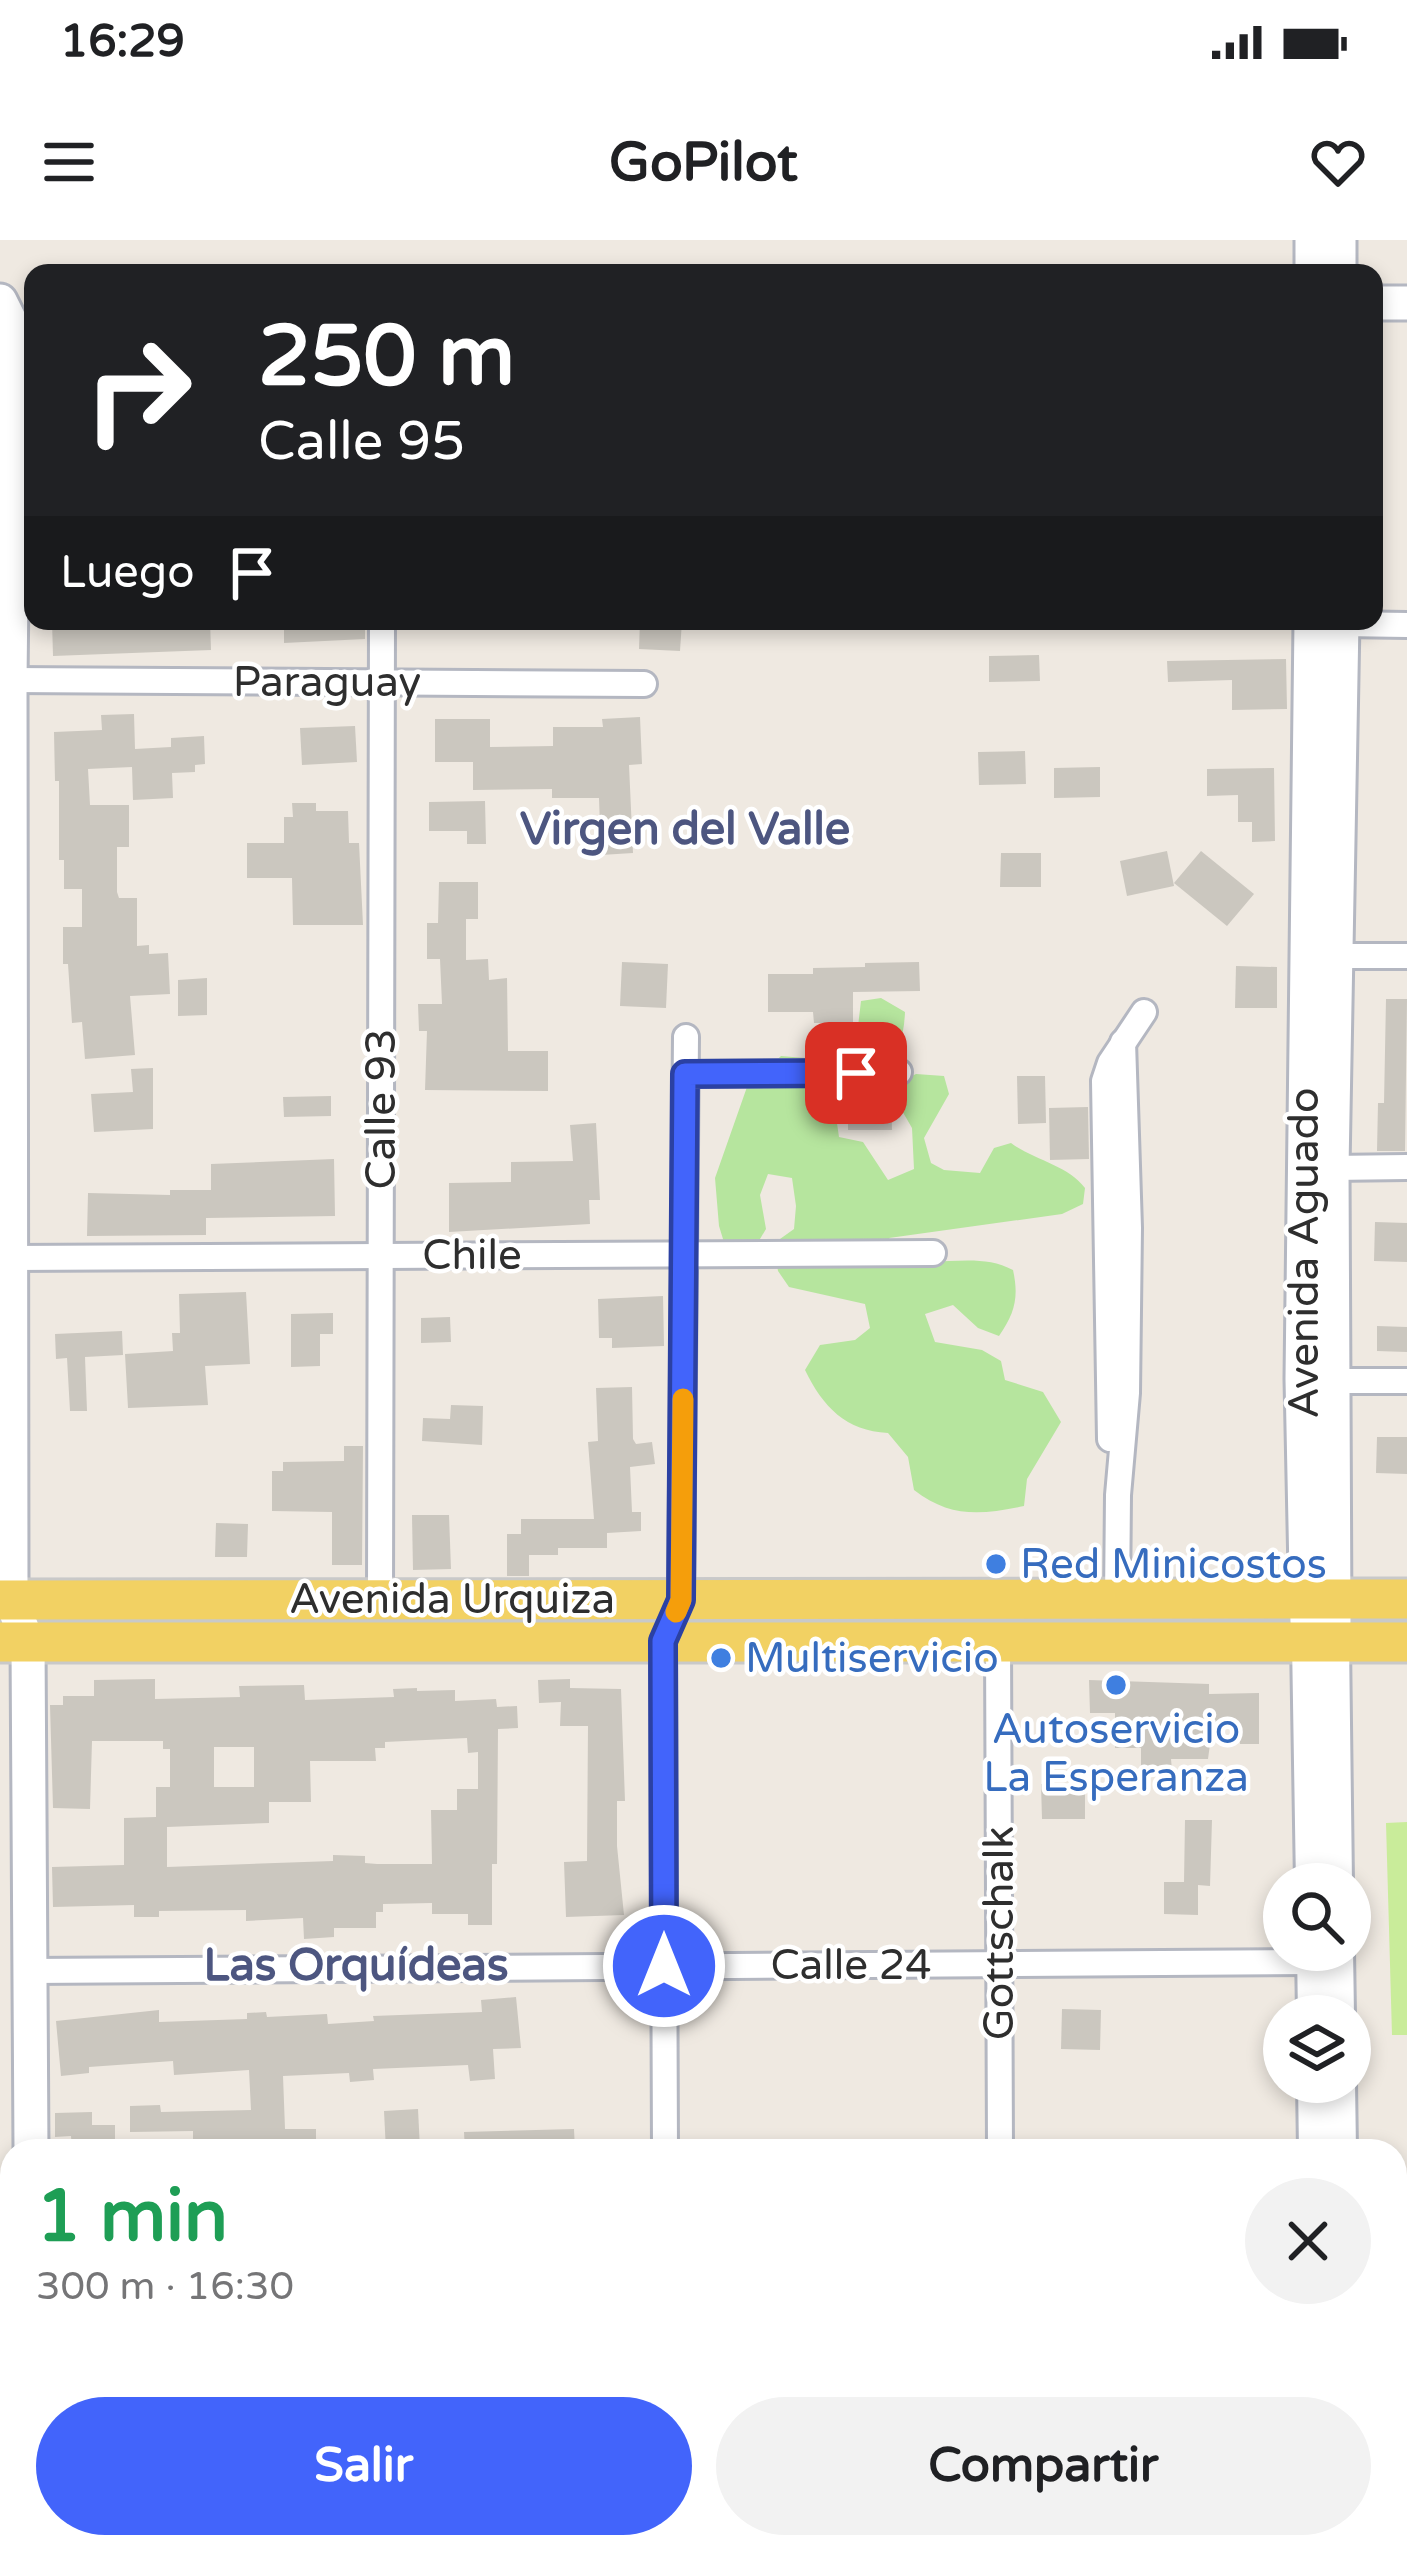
<!DOCTYPE html>
<html lang="es">
<head>
<meta charset="utf-8">
<style>
  body { margin:0; font-family:"Varela Round",sans-serif; background:#f2f2f2; color:#202124; height:100vh; display:flex; flex-direction:column; font-size:45px; white-space:nowrap }
  * { box-sizing:border-box; margin:0 }
  p { font-size:39px; color:#757577 }
  .icon { flex:none; width:66px; height:66px; fill:none; stroke:currentColor; stroke-width:2; stroke-linecap:round; stroke-linejoin:round }
  .map { position:relative; flex:1; overflow:hidden }
  .sheet { position:absolute; left:0px; top:1899px; width:1407px; height:420px; display:flex; flex-direction:column; background:#fff; border-radius:36px 36px 0 0; box-shadow:0 6px 18px #0003 }
  .sheet>* { flex:none }
  .top-card { position:absolute; left:24px; top:24px; width:1359px; height:366px; border-radius:24px; box-shadow:0 6px 18px #0003; background:#202124; color:#fff; overflow:hidden }
  .controls { position:absolute; left:1263px; top:1623px; display:grid; gap:24px }
  .controls a { display:grid; place-items:center; width:108px; height:108px; border-radius:50%; background:#fff; box-shadow:0 6px 18px #0003; font-size:60px }
  .pin { position:absolute; display:grid; place-items:center; width:102px; height:102px; color:#fff; margin:-51px; border-radius:24px; box-shadow:0 6px 18px #0006 }
  .me { position:absolute; width:132px; margin:-66px; rotate:0deg; stroke-linejoin:round; filter:drop-shadow(0 0 9px #0008) }
  .turn { display:flex; align-items:center; gap:42px; height:252px; padding:0 36px; font-size:54px }
  .turn .icon { width:156px; height:156px; stroke-width:2.5 }
  .turn b { display:block; font-size:84px; line-height:102px }
  .then { display:flex; align-items:center; height:114px; padding:0 36px; background:#0003; gap:24px; font-size:45px }
  .round { display:grid; place-items:center; flex:none; width:126px; height:126px; border-radius:63px; background:#f2f2f2 }
  .overview { display:flex; align-items:center; justify-content:space-between; height:204px; padding:0 36px }
  h1 { font-size:72px; font-weight:700; line-height:90px; color:#1e9e55 }
  .action { display:flex; gap:24px; margin-top:auto; padding:24px 36px }
  .action a { flex:1; height:138px; border-radius:72px; background:#4264fb; color:#fff; font-size:48px; font-weight:700; line-height:138px; text-align:center }
  .action a+a { background:#f2f2f2; color:#202124 }
  .status { display:flex; justify-content:space-between; align-items:center; height:84px; padding:0 60px; background:#fff; direction:ltr }
  .status svg { height:33px; fill:currentColor }
  header { display:flex; justify-content:space-between; align-items:center; height:156px; padding:0 36px; background:#fff; font-size:54px; font-weight:700 }
  .map>svg:first-child { display:block }
</style>
</head>
<body>
<div class="status"><b>16:29</b><svg viewBox="0 0 49 12"><path d="M0 12V9h3v3zM5 12V6h3v6zM10 12V3h3v9zM15 12V0h3v12zM26 1h20v11H26zM47 4h2v5h-2z"/></svg></div>
<header><svg class="icon" aria-label="menu" viewBox="0 0 24 24"><path d="M4 6h16M4 12h16M4 18h16"/></svg>GoPilot<svg class="icon" aria-label="heart" viewBox="0 0 24 24"><path d="M12 20l-8-8c-3-5 5-10 8-4 3-6 11-1 8 4z"/></svg></header>
<div class="map">
<svg width="1407" height="2319" viewBox="0 0 1407 2319">
  <rect width="100%" height="100%" fill="#efe9e1"/>
  <path fill="#b6e59e" d="M881 758 905 772C904 797 898 814 884 836L832 849 839 897 863 902 888 940 914 929 912 888 897 862 898 843 916 834 944 836 949 854 924 898 931 923 944 930 980 933 994 908 1011 903C1034 920 1068 925 1085 948L1083 964 1062 974 889 998 907 1020C943 1026 980 1012 1013 1030 1019 1057 1015 1073 999 1096L978 1088 953 1065 925 1074 935 1102 982 1110 1001 1121 1005 1140 1043 1152 1061 1182 1027 1239 1024 1266C981 1275 950 1278 914 1250L908 1217 888 1193C846 1191 823 1167 805 1130L820 1105 855 1100 870 1088 865 1064 789 1047 778 1031 773 1004 794 989 796 966 792 938 768 934 760 955 766 989 751 1014 727 1012 719 986 715 938 747 847 781 816 828 820 857 795 861 761Z"/>
  <polygon fill="#c9ec9a" points="1407,1582 1407,1795 1392,1795 1386,1583"/>
  <g fill="#cbc7bf" fill-rule="evenodd">
    <polygon points="52,381 210,381 211,410 53,416"/>
    <polygon points="284,381 365,381 365,399 284,403"/>
    <polygon points="640,381 682,381 680,411 639,409"/>
    <polygon points="1039,415 1040,441 989,442 989,416"/>
    <polygon points="1286,419 1287,469 1232,470 1232,440 1168,442 1167,421"/>
    <polygon points="134,474 135,509 171,507 171,498 204,496 205,524 195,525 195,532 172,533 173,558 133,560 132,527 88,529 90,565 129,565 129,607 117,607 117,652 119,658 137,658 137,706 149,705 149,714 168,713 170,754 130,756 135,815 85,819 82,782 72,783 68,724 63,724 63,687 82,687 82,649 64,649 64,620 59,620 59,541 55,541 54,492 102,490 101,475"/>
    <polygon points="640,477 642,524 629,525 633,613 601,615 599,558 552,558 552,549 473,550 473,522 435,522 435,479 490,479 490,507 553,506 553,487 603,487 602,479"/>
    <polygon points="355,486 357,522 302,525 300,488"/>
    <polygon points="1025,511 1026,544 979,545 978,512"/>
    <polygon points="1100,527 1100,557 1054,558 1054,528"/>
    <polygon points="1274,528 1275,601 1252,602 1252,582 1238,582 1238,555 1207,556 1207,529"/>
    <polygon points="485,561 486,604 467,604 467,591 429,591 429,562"/>
    <polygon points="292,563 316,563 316,571 348,571 349,603 359,603 363,685 293,685 292,638 247,638 247,603 284,603 284,577 293,577"/>
    <polygon points="1167,611 1174,646 1127,656 1120,621"/>
    <polygon points="1201,611 1254,654 1227,686 1174,643"/>
    <polygon points="1001,613 1041,613 1041,647 1000,647"/>
    <polygon points="439,642 478,642 478,679 466,679 466,720 488,719 489,740 507,738 508,811 548,811 548,851 425,850 427,791 419,791 418,764 442,764 440,719 427,719 427,683 438,683"/>
    <polygon points="622,722 668,724 666,768 620,766"/>
    <polygon points="919,722 920,751 853,752 853,783 814,783 813,772 768,772 768,734 813,734 813,728 865,727 865,723"/>
    <polygon points="1236,726 1277,727 1277,768 1235,768"/>
    <polygon points="207,738 207,775 178,776 178,740"/>
    <polygon points="1386,759 1407,759 1405,911 1377,911 1378,863 1384,863"/>
    <polygon points="153,828 153,889 94,892 91,854 133,852 131,829"/>
    <polygon points="1017,836 1045,836 1046,883 1018,884"/>
    <polygon points="331,856 331,876 284,877 283,857"/>
    <polygon points="891,858 892,890 848,890 848,859"/>
    <polygon points="1088,867 1089,919 1050,920 1049,868"/>
    <polygon points="596,883 600,960 589,960 590,984 449,992 449,943 511,942 511,922 573,921 570,885"/>
    <polygon points="334,919 335,976 206,978 206,995 87,996 88,953 170,955 170,950 211,950 211,924"/>
    <polygon points="1375,982 1407,983 1407,1022 1374,1021"/>
    <polygon points="246,1052 250,1124 205,1126 208,1165 128,1168 125,1114 173,1111 172,1093 180,1093 179,1054"/>
    <polygon points="663,1056 664,1106 612,1108 612,1098 599,1098 598,1059"/>
    <polygon points="333,1073 333,1094 320,1094 320,1126 291,1127 291,1074"/>
    <polygon points="450,1077 451,1102 421,1103 421,1078"/>
    <polygon points="1377,1086 1407,1087 1407,1112 1377,1111"/>
    <polygon points="122,1091 123,1115 85,1117 87,1171 70,1171 67,1118 56,1119 55,1094"/>
    <polygon points="632,1147 633,1199 636,1204 652,1202 655,1224 630,1227 632,1272 641,1272 641,1291 607,1293 607,1308 558,1308 558,1315 529,1315 529,1336 507,1336 507,1294 521,1294 521,1279 594,1279 588,1202 598,1201 596,1148"/>
    <polygon points="451,1165 483,1166 482,1205 422,1201 423,1178 450,1179"/>
    <polygon points="1377,1197 1407,1197 1407,1234 1376,1233"/>
    <polygon points="344,1206 363,1206 362,1325 332,1325 332,1272 272,1271 272,1231 283,1231 283,1222 344,1221"/>
    <polygon points="412,1275 449,1275 451,1329 413,1330"/>
    <polygon points="216,1283 248,1284 247,1317 215,1317"/>
    <path d="M155 1439V1459L240 1457 239 1446 304 1445 305 1460 394 1457 393 1449 417 1448V1451L455 1450V1461L496 1459 497 1467 517 1466 518 1488 498 1489 497 1624H492V1685H468V1674H432V1663L383 1664V1672H376V1688H334V1697L304 1699 303 1678 246 1681V1670L159 1671V1677H134V1665L53 1667 52 1627 124 1625V1578L156 1577V1547H170V1509H163V1501H92L90 1569 53 1568 50 1465H63V1456H94V1440ZM467 1498 468 1513 478 1512V1549H457V1570H431L432 1624H377L365 1623V1616L333 1615V1621L167 1627V1587L269 1583V1562H311L310 1521H376L375 1508H385V1502ZM214 1507H254V1547H214Z"/>
    <polygon points="570,1439 570,1448 621,1449 625,1561 617,1561 617,1606 624,1675 566,1677 564,1622 587,1621 588,1486 560,1486 561,1462 539,1463 538,1440"/>
    <polygon points="1089,1440 1209,1444 1209,1454 1259,1453 1259,1504 1240,1504 1238,1481 1213,1482 1208,1519 1171,1519 1172,1530 1141,1530 1141,1508 1115,1508 1115,1473 1090,1473"/>
    <polygon points="1041,1544 1085,1544 1085,1579 1042,1579"/>
    <polygon points="1185,1580 1212,1580 1210,1646 1198,1645 1198,1675 1164,1674 1164,1642 1184,1642"/>
    <polygon points="516,1757 521,1808 493,1809 495,1839 470,1841 468,1825 373,1829 374,1840 350,1842 349,1833 283,1836 285,1889 316,1889 316,1907 193,1911 193,1891 130,1892 130,1866 160,1865 161,1872 251,1870 249,1830 174,1835 173,1821 89,1827 89,1833 61,1836 56,1781 159,1770 159,1782 247,1779 247,1773 266,1772 267,1777 327,1774 328,1784 374,1781 373,1776 482,1772 481,1760"/>
    <polygon points="1062,1769 1101,1770 1100,1810 1061,1809"/>
    <polygon points="418,1869 420,1909 386,1911 384,1871"/>
    <polygon points="92,1872 92,1885 115,1885 115,1911 72,1911 71,1896 55,1897 55,1873"/>
    <polygon points="574,1889 575,1911 465,1911 464,1892"/>
  </g>
  <g fill="none" stroke-linecap="round" stroke-linejoin="round">
    <g stroke="#b4b7c1" stroke-width="30">
      <g id="minor">
        <polyline points="1342,384 1407,385"/>
        <polyline points="10,440 644,444"/>
        <polyline points="1337,716 1407,716"/>
        <polyline points="685,834 899,832"/>
        <polyline points="1332,928 1407,927"/>
        <polyline points="11,1018 933,1013"/>
        <polyline points="1333,1141 1407,1141"/>
        <polyline points="1110,1199 1104,841 1110,823 1144,772"/>
        <polyline points="380,1358 382,381"/>
        <polyline points="1117,1361 1118,1255 1127,1153 1129,988 1123,802"/>
        <polyline points="998,1402 1000,1911"/>
        <polyline points="29,1731 1313,1722"/>
        <polyline points="665,1911 663,1401 681,1360 686,797"/>
        <polyline points="349,2307 349,2319"/>
        <polyline points="671,2307 671,2319"/>
        <polyline points="1003,2307 1003,2319"/>
      </g>
    </g>
    <g stroke="#b4b7c1" stroke-width="36">
      <g id="tertiary">
        <polyline points="1307,1401 1311,1644"/>
        <polyline points="1334,1402 1337,1644"/>
        <polyline points="1312,1710 1313,1776"/>
        <polyline points="1338,1710 1339,1776"/>
        <polyline points="1313,1842 1314,1911"/>
        <polyline points="1340,1842 1341,1911"/>
        <polyline points="1318,2307 1318,2319"/>
        <polyline points="1345,2307 1346,2319"/>
      </g>
    </g>
    <g stroke="#b4b7c1" stroke-width="39">
      <g id="secondary">
        <polyline points="1312,33 1312,0"/>
        <polyline points="1339,33 1339,0"/>
        <polyline points="0,61 14,89 10,440 11,1360 28,1403 31,1911"/>
        <polyline points="1374,63 1407,63"/>
        <polyline points="1307,1381 1302,1139 1311,381"/>
        <polyline points="1334,1382 1332,928 1342,381"/>
        <polyline points="33,2307 33,2319"/>
      </g>
    </g>
    <g stroke="#c9c9c9" stroke-width="45">
      <g id="primary">
        <polyline points="0,1360 1407,1359"/>
        <polyline points="0,1402 1407,1402"/>
      </g>
    </g>
    <use href="#minor" stroke="#fff" stroke-width="24"/>
    <use href="#tertiary" stroke="#fff" stroke-width="30"/>
    <use href="#secondary" stroke="#fff" stroke-width="33"/>
    <use href="#primary" stroke="#f2d163" stroke-width="39"/>
  </g>
  <g fill="none" stroke-linecap="round" stroke-linejoin="round">
    <g stroke="#2b41a3" stroke-width="30">
      <polyline id="route" points="664,1726 663,1401 681,1360 685,834 856,833"/>
    </g>
    <use href="#route" stroke="#4264fb" stroke-width="21"/>
    <polyline stroke="#f59e0b" stroke-width="21" points="676,1372 681,1360 683,1159"/>
  </g>
  <g fill="#3f7fe0" stroke="#fff" stroke-width="4.5">
    <circle cx="996" cy="1324" r="12"/>
    <circle cx="721" cy="1418" r="12"/>
    <circle cx="1116" cy="1445" r="12"/>
  </g>
  <g text-anchor="middle" dominant-baseline="central" stroke-width="9" stroke-linejoin="round" paint-order="stroke">
    <g font-size="42" fill="#2e2e2e" stroke="#fff">
      <text x="327" y="442">Paraguay</text>
      <text transform="translate(381 869) rotate(-90)">Calle 93</text>
      <text transform="translate(1304 1013) rotate(-90)">Avenida Aguado</text>
      <text x="472" y="1015">Chile</text>
      <text x="452" y="1359">Avenida Urquiza</text>
      <text transform="translate(999 1693) rotate(-90)">Gottschalk</text>
      <text x="851" y="1725">Calle 24</text>
    </g>
    <g font-size="42" fill="#366cbe" stroke="#fff" text-anchor="start">
      <text x="1020" y="1324">Red Minicostos</text>
      <text x="745" y="1418">Multiservicio</text>
      <text x="1116" y="1489" text-anchor="middle">Autoservicio<tspan x="1116" dy="48">La Esperanza</tspan></text>
    </g>
    <g font-size="45" font-weight="bold" fill="#4d5680" stroke="#fff">
      <text x="685" y="590">Virgen del Valle</text>
      <text x="356" y="1726">Las Orquídeas</text>
    </g>
  </g>
</svg>
<div class="controls">
<a><svg class="icon" aria-label="search" viewBox="0 0 24 24"><circle cx="10" cy="10" r="6"/><path d="M15 15l6 6"/></svg></a>
<a><svg class="icon" aria-label="layers" viewBox="0 0 24 24"><path d="M12 4l9 5-9 5-9-5zM3 14l9 5 9-5"/></svg></a>
</div>
<div class="pin" style="left:856px;top:833px;background:#d93025"><svg class="icon" aria-label="arrive" viewBox="0 0 24 24"><path d="M6 21V4h12l-3 4 3 4H6"/></svg></div>
<svg class="me" style="left:664px;top:1726px" viewBox="-20 -20 40 40"><circle r="17" fill="#4264fb" stroke="#fff" stroke-width="3"/><path d="M0-11L8 9 0 5-8 9z" fill="#fff"/></svg>
<div class="top-card">
<div class="turn"><svg class="icon" aria-label="right" viewBox="0 0 24 24"><path d="M7 20v-9h11M14 6l5 5-5 5"/></svg><div><b>250 m</b>Calle 95</div></div>
<div class="then">Luego<svg class="icon" aria-label="arrive" viewBox="0 0 24 24"><path d="M6 21V4h12l-3 4 3 4H6"/></svg></div>
</div>
<section class="sheet">
<div class="overview"><div><h1>1 min</h1><p>300 m · 16:30</p></div><a class="round"><svg class="icon" aria-label="close" viewBox="0 0 24 24"><path d="M6 6l12 12M18 6L6 18"/></svg></a></div>
<div class="action"><a>Salir</a><a>Compartir</a></div>
</section>
</div>
</body>
</html>
